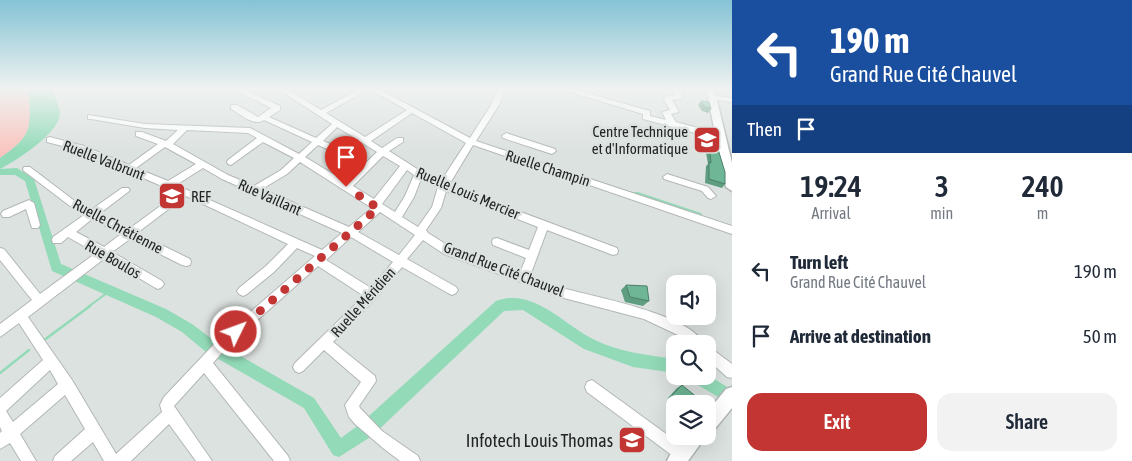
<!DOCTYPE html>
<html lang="en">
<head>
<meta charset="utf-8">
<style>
  body { margin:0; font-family:"Asap Condensed",sans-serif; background:#f2f2f3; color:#1f2937; height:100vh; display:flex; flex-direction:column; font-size:19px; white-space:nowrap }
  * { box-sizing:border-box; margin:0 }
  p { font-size:16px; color:#747a83 }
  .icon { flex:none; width:28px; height:28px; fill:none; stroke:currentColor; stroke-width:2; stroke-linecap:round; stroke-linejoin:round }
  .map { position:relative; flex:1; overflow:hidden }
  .drawer { display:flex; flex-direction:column; background:#fff; width:400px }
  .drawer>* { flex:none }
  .banner { background:#1a4fa0; color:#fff; overflow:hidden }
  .fabs { position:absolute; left:666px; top:275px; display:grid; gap:10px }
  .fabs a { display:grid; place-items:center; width:50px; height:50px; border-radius:10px; background:#fff; box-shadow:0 5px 20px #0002; font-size:25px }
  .pin { position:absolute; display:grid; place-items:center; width:42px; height:42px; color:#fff; margin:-51px -21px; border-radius:50% 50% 50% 0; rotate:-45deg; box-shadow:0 0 5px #0007 }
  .pin .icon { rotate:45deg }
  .me { position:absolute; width:55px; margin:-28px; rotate:48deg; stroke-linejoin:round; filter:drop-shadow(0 0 4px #0008) }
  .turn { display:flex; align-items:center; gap:18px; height:105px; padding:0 15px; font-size:22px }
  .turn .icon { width:65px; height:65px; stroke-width:2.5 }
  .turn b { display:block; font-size:35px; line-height:42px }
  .then { display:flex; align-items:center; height:48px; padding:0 15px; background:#0003; gap:10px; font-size:19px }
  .eta { display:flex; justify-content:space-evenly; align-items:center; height:85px; text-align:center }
  .eta b { font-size:30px; font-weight:600; line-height:35px }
  .cta { display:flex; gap:10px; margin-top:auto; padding:10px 15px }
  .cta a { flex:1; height:58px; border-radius:15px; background:#c33533; color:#fff; font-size:20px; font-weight:600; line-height:58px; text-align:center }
  .cta a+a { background:#f2f2f3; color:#1f2937 }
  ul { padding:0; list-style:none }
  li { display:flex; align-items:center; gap:15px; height:65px; padding:0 15px }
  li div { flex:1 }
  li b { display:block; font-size:19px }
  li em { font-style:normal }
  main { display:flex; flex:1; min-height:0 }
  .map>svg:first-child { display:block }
</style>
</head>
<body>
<main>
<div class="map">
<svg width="732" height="461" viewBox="0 0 732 461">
  <rect width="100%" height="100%" fill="#dce2df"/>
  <path fill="#fac4be" d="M0 88H29C31 127 35 134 0 158Z"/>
  <path fill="#92dab8" d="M29 88H51C54 95 60 106 60 114 59 133 16 161 0 169V158C35 134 30 127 29 88Z"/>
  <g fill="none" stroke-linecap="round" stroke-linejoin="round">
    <polyline stroke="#92dab8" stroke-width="2" points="88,307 111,290"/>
    <g stroke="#92dab8" stroke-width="2.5">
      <polyline points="43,341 90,306"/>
      <polyline points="0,373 29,350"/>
    </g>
    <polygon fill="#92dab8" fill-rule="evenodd" points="634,192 638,192 701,213 702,215 701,217 697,217 634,196 633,194"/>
    <g fill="#92dab8" fill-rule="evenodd">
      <path d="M17 168 34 179 61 264 166 309 192 324 216 342 314 398 341 438 360 424 496 301C533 287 563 324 593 339 618 352 647 355 675 359V373L633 367 584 349 523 310 504 311 372 436 339 457 333 455 304 408 206 352 182 332 156 317 52 271 25 181 15 175H0V169Z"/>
      <polygon points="708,375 732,390 732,405 691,381 689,376 708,376"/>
    </g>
    <g stroke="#b2b7b5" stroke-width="2">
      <g id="minor">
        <path d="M231 88H241L280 106V110L269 117 316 138 332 124 276 88H285L321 110 361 88H377L470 138 491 105 498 88H506L499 105 476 141 732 226V234L473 145 449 185 617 248 618 251 617 254 613 255 547 230 530 276C542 280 554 285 566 289 596 297 691 315 704 344H688L678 335 644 319 564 298 444 254 423 240 407 259 456 287 458 290 456 293 452 295 448 293 402 267 376 298 333 342 375 376 376 381 359 406 360 408 382 431 418 456 420 461H400L383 448 355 424 349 417 345 405 361 382 324 350 303 371 299 373 295 371 293 367 295 363 364 296 318 266 226 348 213 363 288 456 290 461H274L204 373 174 406 212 461H196L169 424 131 461H104L93 442 71 461H53L55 456 85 429 65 395 20 434 36 461H21L10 443 0 449V433L2 431 0 427V398L43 360 19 323 0 337V324L32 300 0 260V248L4 249 40 294 96 253 68 237 61 243H53L52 240 53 237 84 215 70 206 24 171 23 169 24 167H30L76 202 91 210 122 188H128L130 190 128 192 99 214 129 229 178 193 78 150 47 142V138L50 137 84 146 129 165 158 144 136 136V132H142L166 141 178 130 145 128 91 119H88V115L145 124 250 128 299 154 312 142 264 120C254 127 240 114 231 109V105H237L258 117 271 108ZM369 89 407 110 365 137 326 113ZM412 113 466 143 441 181 422 172 389 151 403 142V138H397L382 148 371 141ZM337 127 355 138 340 148 323 141ZM187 130 248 133 257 138 228 160 227 162 228 164 231 165 263 142 294 158 281 170 254 186 228 175 173 144ZM361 142 377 152 346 182 305 157 318 145 341 155ZM165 147 196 164 168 181 136 168ZM383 156 400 166 374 199 353 186ZM300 162 372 208 349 227 262 189 287 174ZM203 168 222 179 342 233 322 250 176 185ZM407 170 414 175 405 196 395 212 382 204ZM421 179 438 187 432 207 418 227 402 217 414 197ZM446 191 538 227 529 250 497 238 493 239 492 242 493 245 526 258 520 273 452 248 428 233 426 230 441 208ZM186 196 288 244 266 266 239 288 237 291 239 294 243 296 247 294 274 272 297 248 315 256 218 340 164 397 160 405 162 412 116 454 72 380 28 317 105 258 154 287 158 289 162 287 164 284 162 281 112 252 130 239 182 265 186 266 190 265 191 262 190 259 137 233ZM380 212 415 235 399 255 358 232ZM92 219 121 234 104 247 76 232ZM351 237 393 262 371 288 326 260ZM50 370 58 384 13 422 6 411Z"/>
        <polygon points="557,88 569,88 650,111 650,116 666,120 662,112 670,110 663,98 667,96 675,95 673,88 681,88 682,99 672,100 679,112 671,114 676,122 724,135 725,137 721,140 643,119 643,114"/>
        <polygon points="696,88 708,88 714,91 710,93"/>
        <polygon points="709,95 732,98 732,102 709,99"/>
        <polygon points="506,133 555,149 556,151 552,154 503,138 502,136"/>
        <polygon points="667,174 708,187 716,196 711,199 708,198 702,191 664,179 663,177"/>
        <polygon points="29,200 34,203 40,225 38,228 32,228 26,209 9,217 3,217 1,214 3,211"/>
        <polygon points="708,346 732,364 732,378 727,377 708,360"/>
        <polygon points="592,380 687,449 689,454 687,459 683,461 677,459 587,392 585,387 587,382"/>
      </g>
    </g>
    <g stroke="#b2b7b5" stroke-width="3">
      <g id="major">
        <polygon points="706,88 714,88 732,163 732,191 726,187"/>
        <polygon points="732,387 732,408 714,430 708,432 708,411 726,389"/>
        <polygon points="685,436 706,436 688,461 667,461 670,455"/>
      </g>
    </g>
    <use href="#minor" fill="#fff" fill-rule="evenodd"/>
    <use href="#major" fill="#fff" fill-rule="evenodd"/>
  </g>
  <g fill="#5f9d80">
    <polygon points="701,101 711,109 708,113 702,111 698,105"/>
    <polygon points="701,132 714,146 725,184 722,188 705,183 706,166 708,164 705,147 701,146 698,141 698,136"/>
    <polygon points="626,285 649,301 643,306 625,302 621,290"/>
    <polygon points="682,385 695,404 675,404 668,398 677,388"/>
  </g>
  <g fill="#6eb695" stroke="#4d7f68">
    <polygon points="701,101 709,102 711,109 705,107"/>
    <polygon points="701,132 713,135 714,146 717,146 725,172 725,184 709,179 709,162 711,163 709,143 704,142 701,137"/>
    <polygon points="626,285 647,286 649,301 630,297"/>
    <polygon points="682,385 699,399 695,404 682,404 672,395"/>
  </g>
  <linearGradient id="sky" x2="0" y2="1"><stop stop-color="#85c3d5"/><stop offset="0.58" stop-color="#eff2f1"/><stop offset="1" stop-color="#eff2f1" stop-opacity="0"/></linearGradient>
  <rect width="732" height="153" fill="url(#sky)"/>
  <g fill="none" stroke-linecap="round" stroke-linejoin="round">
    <polyline stroke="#c33533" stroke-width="9" stroke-dasharray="0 16.2" points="236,332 378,208 346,187"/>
  </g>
  <defs>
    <g id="university-square" transform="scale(1.4375)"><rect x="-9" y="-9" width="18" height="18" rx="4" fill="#c33533" stroke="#dce2df"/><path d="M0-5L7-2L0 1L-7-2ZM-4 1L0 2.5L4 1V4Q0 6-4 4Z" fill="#fff"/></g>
  </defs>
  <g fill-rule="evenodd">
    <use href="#university-square" x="707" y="140"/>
    <use href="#university-square" x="172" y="196"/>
    <use href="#university-square" x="632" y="440"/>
  </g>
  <g text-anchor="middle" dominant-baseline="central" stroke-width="5" stroke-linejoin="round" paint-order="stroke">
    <g font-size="15" fill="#232523" stroke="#dce2df" text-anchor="end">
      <text x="688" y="131">Centre Technique<tspan x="688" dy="17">et d'Informatique</tspan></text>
      <text x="191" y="196" text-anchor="start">REF</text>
    </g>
    <g font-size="15" fill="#232523" stroke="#dce2df">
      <text transform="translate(104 160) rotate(21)">Ruelle Valbrunt</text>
      <text transform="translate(548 168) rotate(18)">Ruelle Champin</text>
      <text transform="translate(468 193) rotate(23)">Ruelle Louis Mercier</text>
      <text transform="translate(270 197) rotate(24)">Rue Vaillant</text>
      <text transform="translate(118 226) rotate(28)">Ruelle Chrétienne</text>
      <text transform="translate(113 259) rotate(30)">Rue Boulos</text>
      <text transform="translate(504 269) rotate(21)">Grand Rue Cité Chauvel</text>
      <text transform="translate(363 302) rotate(-48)">Ruelle Méridien</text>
    </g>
    <g font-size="18" fill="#232523" stroke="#dce2df" text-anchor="end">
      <text x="613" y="440">Infotech Louis Thomas</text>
    </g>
  </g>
</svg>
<div class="fabs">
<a><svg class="icon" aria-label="sound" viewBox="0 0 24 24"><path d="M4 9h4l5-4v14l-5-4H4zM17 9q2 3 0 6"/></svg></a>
<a><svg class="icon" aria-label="search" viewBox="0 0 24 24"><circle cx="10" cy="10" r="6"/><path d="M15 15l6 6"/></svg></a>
<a><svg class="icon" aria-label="layers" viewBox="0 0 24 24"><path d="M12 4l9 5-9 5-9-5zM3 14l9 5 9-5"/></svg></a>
</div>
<div class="pin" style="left:346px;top:187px;background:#d93025"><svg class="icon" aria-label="arrive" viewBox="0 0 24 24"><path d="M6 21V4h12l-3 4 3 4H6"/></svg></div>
<svg class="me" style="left:236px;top:332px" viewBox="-20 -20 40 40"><circle r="17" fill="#c33533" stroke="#fff" stroke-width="3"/><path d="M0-11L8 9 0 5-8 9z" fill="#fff"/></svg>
</div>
<section class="drawer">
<div class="banner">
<div class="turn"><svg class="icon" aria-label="left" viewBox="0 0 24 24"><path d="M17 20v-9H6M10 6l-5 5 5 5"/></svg><div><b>190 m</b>Grand Rue Cité Chauvel</div></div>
<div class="then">Then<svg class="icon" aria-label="arrive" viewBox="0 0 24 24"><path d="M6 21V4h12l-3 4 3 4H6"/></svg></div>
</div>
<div class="eta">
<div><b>19:24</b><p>Arrival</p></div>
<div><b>3</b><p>min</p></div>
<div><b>240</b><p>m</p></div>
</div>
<ul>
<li><svg class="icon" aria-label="left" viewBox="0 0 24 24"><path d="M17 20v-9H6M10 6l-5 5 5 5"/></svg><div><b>Turn left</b><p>Grand Rue Cité Chauvel</p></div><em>190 m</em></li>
<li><svg class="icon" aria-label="arrive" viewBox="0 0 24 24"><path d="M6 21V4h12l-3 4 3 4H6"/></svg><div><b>Arrive at destination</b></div><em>50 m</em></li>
</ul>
<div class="cta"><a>Exit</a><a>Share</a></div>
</section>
</main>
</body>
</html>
